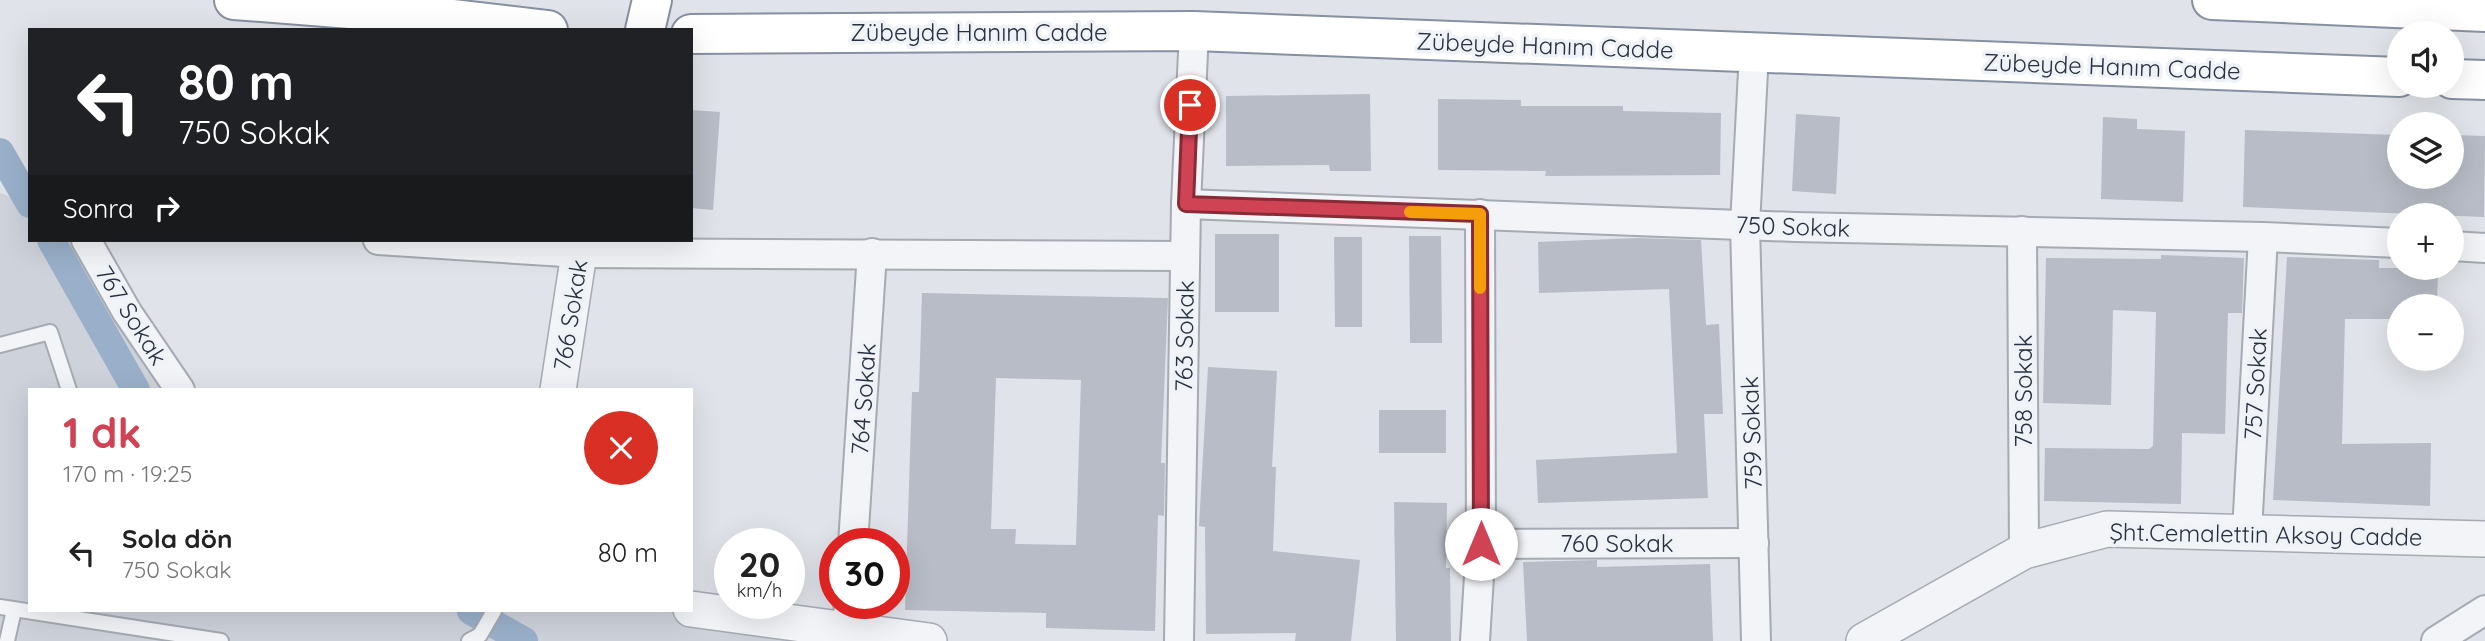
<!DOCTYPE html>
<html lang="tr">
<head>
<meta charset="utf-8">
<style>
  body { margin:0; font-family:Quicksand,sans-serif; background:#f2f2f2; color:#222; height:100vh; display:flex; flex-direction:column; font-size:26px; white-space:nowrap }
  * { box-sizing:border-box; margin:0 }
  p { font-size:23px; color:#767676 }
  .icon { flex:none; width:38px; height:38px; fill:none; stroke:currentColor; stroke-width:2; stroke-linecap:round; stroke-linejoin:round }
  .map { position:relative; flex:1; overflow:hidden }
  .drawer { position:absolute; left:28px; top:388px; width:665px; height:224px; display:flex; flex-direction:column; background:#fff; border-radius:0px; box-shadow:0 7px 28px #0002 }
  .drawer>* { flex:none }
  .top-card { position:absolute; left:28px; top:28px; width:665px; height:214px; border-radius:0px; box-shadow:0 7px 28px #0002; background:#202124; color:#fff; overflow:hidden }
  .controls { position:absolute; left:2387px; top:21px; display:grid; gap:14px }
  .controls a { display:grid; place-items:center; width:77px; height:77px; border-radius:50%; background:#fff; box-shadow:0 7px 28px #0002; font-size:35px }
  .speed { position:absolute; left:714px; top:528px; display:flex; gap:14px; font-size:35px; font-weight:700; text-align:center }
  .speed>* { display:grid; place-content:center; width:91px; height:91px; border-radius:50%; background:#fff; box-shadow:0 7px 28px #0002; line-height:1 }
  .speed small { font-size:18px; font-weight:400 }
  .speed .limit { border:10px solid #d22; background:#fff; color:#111 }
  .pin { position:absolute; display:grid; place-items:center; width:60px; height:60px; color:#fff; margin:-30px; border:4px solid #fff; border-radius:50%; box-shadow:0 2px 7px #0007 }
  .me { position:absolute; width:77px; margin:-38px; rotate:0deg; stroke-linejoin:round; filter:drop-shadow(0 0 5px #0008) }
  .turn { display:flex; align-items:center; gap:24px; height:147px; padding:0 35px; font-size:32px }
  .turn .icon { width:91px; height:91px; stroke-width:2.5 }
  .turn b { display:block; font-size:49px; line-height:60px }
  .then { display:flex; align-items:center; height:66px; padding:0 35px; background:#0003; gap:14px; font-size:26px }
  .round { display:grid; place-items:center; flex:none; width:74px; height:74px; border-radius:37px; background:#f2f2f2 }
  .summary { display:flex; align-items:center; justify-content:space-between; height:119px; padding:0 35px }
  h1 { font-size:42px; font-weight:700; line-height:52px; color:#d04355 }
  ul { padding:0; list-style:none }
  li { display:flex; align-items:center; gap:21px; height:91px; padding:0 35px }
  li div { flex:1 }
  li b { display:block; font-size:26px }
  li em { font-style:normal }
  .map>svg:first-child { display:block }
</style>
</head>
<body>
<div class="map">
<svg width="2485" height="641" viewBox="0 0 2485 641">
  <rect width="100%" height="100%" fill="#e0e3e9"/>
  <polygon fill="#ced2db" points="0,193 30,204 30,240 86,240 180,390 30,390 30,611 691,611 849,641 0,641"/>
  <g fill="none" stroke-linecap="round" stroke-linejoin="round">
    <g stroke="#9ab0ca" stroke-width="28">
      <polyline points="0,152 30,204"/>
      <polyline points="51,240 136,390"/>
      <polyline points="471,611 524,641"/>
    </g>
  </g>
  <g fill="#b7bcc6" fill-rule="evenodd">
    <polygon points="1370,94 1371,171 1330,171 1329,165 1226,166 1226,96"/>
    <polygon points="1438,99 1521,100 1521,106 1623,106 1623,111 1721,113 1720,175 1545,176 1546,171 1438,170"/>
    <polygon points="691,110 720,112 713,210 691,208"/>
    <polygon points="1796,114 1840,117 1836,194 1792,191"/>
    <polygon points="2103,117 2137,119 2137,129 2185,131 2183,202 2101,199"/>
    <polygon points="2245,130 2399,135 2399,177 2452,177 2452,135 2485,136 2484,217 2243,207"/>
    <rect x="1215" y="234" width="64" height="78"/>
    <polygon points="1409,236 1441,236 1442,343 1410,343"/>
    <polygon points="1334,237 1362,237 1362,327 1335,327"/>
    <polygon points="1638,238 1701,240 1706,325 1719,324 1723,414 1704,414 1708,498 1538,503 1536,460 1677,453 1669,289 1539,293 1538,242"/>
    <polygon points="2161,255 2244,258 2242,313 2228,313 2225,434 2182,433 2181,504 2044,501 2045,448 2149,449 2153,446 2156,312 2113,310 2111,405 2043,403 2046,258 2161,259"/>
    <polygon points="2287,257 2379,260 2379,268 2438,268 2437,306 2399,306 2399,319 2345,319 2342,444 2431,443 2430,506 2273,500"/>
    <path d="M922 293 1168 298 1161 463H1165L1164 516 1158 515 1155 631 1046 628V613L905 610 912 392H919ZM996 378 1081 380 1076 545 1015 544 1016 529H991Z"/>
    <polygon points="1208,367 1277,371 1272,467 1276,467 1273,551 1360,560 1351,641 1295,641 1296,633 1206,634 1205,527 1199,526"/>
    <rect x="1379" y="410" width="67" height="43"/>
    <polygon points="1394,502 1447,503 1446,568 1450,568 1451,641 1396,641"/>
    <polygon points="1597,560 1597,567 1710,564 1713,641 1527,641 1523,562"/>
  </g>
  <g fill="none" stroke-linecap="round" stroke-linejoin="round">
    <g stroke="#a5aab3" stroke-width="18">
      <g id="service">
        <polyline points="0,345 50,332 69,390"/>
        <polyline points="0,607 221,641"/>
        <polyline points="7,641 14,610"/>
        <polyline points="469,641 480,635 494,611"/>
      </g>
    </g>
    <g stroke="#a5aab3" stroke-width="32">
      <g id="minor">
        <polyline points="1754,52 1745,225 1756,641"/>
        <polyline points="1186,204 1795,227 2263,237 2399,243"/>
        <polyline points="2022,231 2024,551"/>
        <polyline points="86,240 127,312 180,390"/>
        <polyline points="378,240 580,253 1185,256"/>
        <polyline points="2452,246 2485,248"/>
        <polyline points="2247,532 2263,237"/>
        <polyline points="853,544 872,253"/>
        <polyline points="1481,544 1754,543"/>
        <polyline points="847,629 849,604"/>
        <polyline points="1179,641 1186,204 1194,31"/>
        <polyline points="1475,641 1481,544 1480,214"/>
        <polyline points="2436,641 2485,610"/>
      </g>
    </g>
    <g stroke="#a5aab3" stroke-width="38">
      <g id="tertiary">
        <polyline points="558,390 581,240"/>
        <polyline points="691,609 929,641"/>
        <polyline points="1864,641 2024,551 2107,529 2485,539"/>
      </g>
    </g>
    <g stroke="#8790a0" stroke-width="42">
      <g id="trunk">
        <polyline points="234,0 401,13 548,30"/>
        <polyline points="2212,0 2485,12"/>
        <polyline points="645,30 652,0"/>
        <polyline points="691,34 1194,31 2399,77"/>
        <polyline points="2452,79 2485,80"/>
      </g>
    </g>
    <use href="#service" stroke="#f2f4f7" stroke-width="14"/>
    <use href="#minor" stroke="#f2f4f7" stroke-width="28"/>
    <use href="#tertiary" stroke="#f2f4f7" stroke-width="35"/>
    <use href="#trunk" stroke="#fff" stroke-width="38"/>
  </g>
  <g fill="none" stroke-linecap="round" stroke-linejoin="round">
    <g stroke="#872c37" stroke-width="18">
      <polyline id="route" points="1190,105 1186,204 1480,214 1481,544"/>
    </g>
    <use href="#route" stroke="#d04355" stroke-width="12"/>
    <polyline stroke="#f59e0b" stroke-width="12" points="1410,212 1480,214 1480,288"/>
  </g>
  <g text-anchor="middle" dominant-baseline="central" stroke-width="7" stroke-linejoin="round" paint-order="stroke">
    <g font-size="24" fill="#283141" stroke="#eff2f6">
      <text x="979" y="32">Zübeyde Hanım Cadde</text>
      <text transform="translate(1545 45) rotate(2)">Zübeyde Hanım Cadde</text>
      <text transform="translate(2112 66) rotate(2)">Zübeyde Hanım Cadde</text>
      <text transform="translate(1793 226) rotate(2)">750 Sokak</text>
      <text transform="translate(132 315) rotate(58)">767 Sokak</text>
      <text transform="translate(570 315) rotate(-81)">766 Sokak</text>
      <text transform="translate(1184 336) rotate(-89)">763 Sokak</text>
      <text transform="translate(2255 384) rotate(-87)">757 Sokak</text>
      <text transform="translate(2023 391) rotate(-90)">758 Sokak</text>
      <text transform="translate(863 399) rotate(-86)">764 Sokak</text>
      <text transform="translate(1751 433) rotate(-92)">759 Sokak</text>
      <text transform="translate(2266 534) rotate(1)">Şht.Cemalettin Aksoy Cadde</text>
      <text x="1617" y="543">760 Sokak</text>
    </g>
  </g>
</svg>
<div class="controls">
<a><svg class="icon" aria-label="sound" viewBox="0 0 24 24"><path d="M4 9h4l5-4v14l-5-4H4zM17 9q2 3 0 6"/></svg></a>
<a><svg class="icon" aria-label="layers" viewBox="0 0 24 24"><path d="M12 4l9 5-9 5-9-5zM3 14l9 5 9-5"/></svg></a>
<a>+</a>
<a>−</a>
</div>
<div class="speed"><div>20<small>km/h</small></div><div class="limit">30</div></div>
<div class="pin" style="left:1190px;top:105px;background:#d93025"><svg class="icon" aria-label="arrive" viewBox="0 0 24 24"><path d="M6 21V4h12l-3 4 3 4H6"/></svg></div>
<svg class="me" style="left:1481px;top:544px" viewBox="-20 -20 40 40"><circle r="19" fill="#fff"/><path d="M0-13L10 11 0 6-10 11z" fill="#d04355"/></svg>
<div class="top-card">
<div class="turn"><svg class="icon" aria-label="left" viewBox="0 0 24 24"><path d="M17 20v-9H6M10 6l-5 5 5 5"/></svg><div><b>80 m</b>750 Sokak</div></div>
<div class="then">Sonra<svg class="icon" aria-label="right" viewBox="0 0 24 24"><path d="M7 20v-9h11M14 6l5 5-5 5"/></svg></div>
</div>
<section class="drawer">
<div class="summary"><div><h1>1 dk</h1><p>170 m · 19:25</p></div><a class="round" style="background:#d93025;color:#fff"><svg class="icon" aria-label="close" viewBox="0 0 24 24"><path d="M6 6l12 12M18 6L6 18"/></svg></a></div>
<ul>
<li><svg class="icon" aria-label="left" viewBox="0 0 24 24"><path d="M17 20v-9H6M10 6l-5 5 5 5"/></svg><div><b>Sola dön</b><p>750 Sokak</p></div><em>80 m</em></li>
</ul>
</section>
</div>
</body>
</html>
